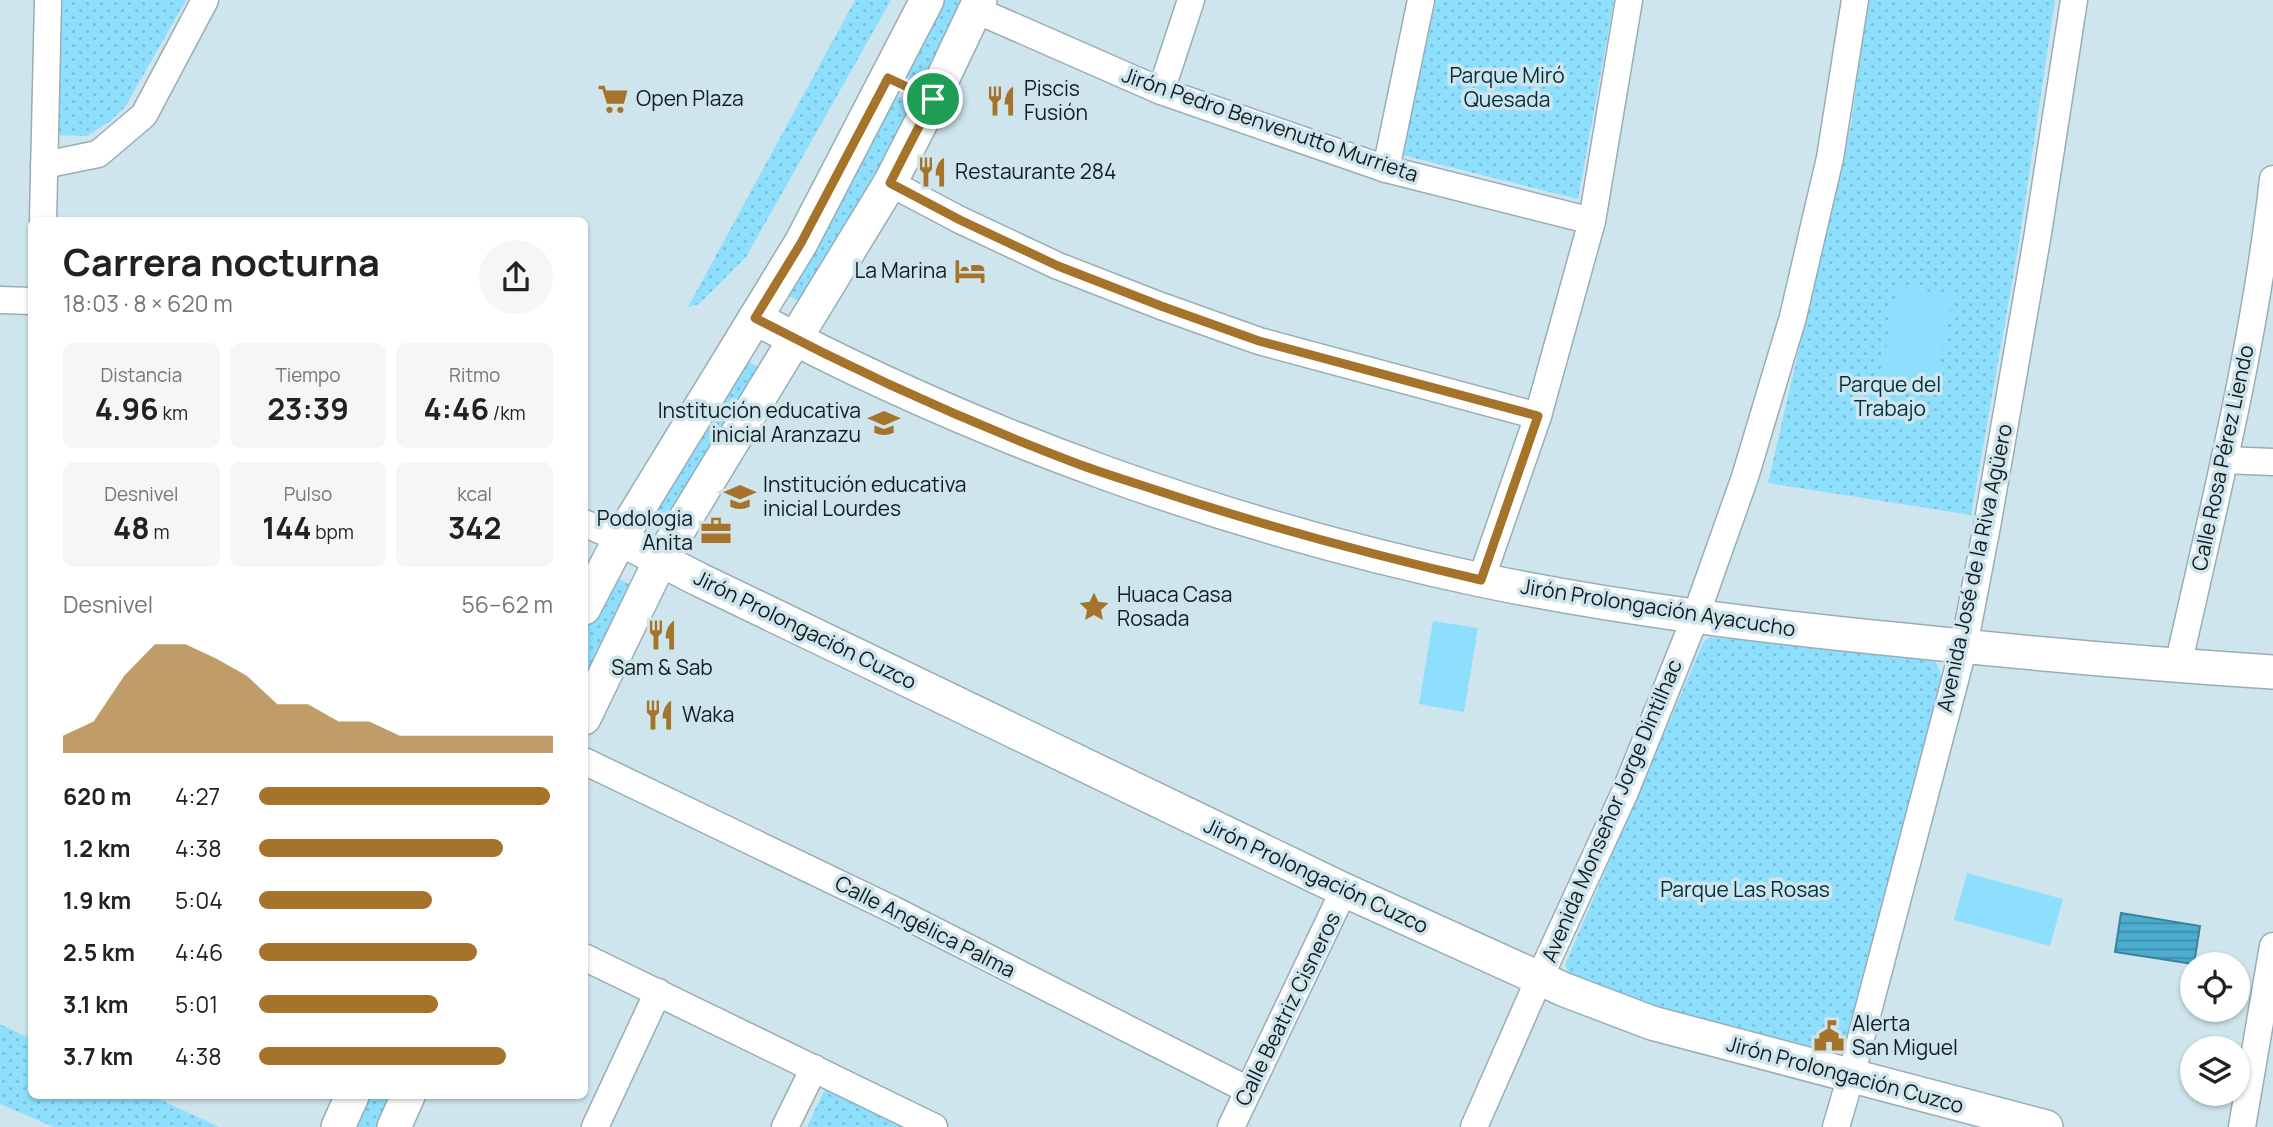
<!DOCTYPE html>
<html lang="es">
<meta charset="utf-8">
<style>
body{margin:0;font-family:Manrope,sans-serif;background:#f6f6f6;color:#222;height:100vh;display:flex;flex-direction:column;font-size:26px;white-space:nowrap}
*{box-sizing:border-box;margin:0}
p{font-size:23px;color:#767676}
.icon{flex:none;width:38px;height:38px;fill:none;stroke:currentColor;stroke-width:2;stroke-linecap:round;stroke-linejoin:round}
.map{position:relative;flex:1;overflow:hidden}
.details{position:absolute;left:28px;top:217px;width:560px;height:882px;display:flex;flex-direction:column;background:#fff;border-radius:10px;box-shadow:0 2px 5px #0004}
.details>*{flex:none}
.tools{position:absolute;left:2180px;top:952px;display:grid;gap:14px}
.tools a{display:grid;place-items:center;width:70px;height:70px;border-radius:50%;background:#fff;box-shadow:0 2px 5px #0004;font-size:35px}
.pin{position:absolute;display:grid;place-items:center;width:60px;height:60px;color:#fff;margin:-30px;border:4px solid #fff;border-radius:50%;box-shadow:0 2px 7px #0007}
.round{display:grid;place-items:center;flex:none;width:74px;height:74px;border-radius:37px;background:#f6f6f6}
.overview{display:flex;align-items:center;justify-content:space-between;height:119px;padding:0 35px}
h1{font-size:38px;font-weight:700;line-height:52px}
.metrics{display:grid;grid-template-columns:repeat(3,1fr);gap:10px;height:119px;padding:7px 35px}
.metrics div{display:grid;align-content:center;border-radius:10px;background:#f6f6f6;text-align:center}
.metrics b{font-size:30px;font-weight:700}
.metrics small{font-size:19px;font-weight:400}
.metrics p{font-size:19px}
.chart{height:196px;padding:14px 35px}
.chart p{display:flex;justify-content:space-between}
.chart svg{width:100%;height:126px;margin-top:7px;fill:#a57329;opacity:.7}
ul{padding:0 35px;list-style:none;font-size:23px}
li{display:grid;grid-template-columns:112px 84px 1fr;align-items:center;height:52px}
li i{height:18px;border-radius:9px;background:#a57329}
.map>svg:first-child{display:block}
.grass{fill:url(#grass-dots)}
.pitch{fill:#8ddffd}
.water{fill:url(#water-rules);stroke:#3b829a;stroke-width:2}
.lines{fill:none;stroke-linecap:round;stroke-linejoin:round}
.minor-casing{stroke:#99adb6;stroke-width:29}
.tertiary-casing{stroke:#99adb6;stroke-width:36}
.minor{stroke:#fff;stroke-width:26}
.tertiary{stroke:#fff;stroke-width:33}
.route-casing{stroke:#fff;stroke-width:14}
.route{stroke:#a57329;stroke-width:9}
.labels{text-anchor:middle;stroke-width:7;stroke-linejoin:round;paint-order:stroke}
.park-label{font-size:21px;fill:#002f3c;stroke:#cfe5ed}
.poi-label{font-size:21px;fill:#141c1f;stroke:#cfe5ed;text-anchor:start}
.street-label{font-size:21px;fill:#141c1f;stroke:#cfe5ed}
</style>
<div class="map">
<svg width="2273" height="1127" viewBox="0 0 2273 1127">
<defs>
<pattern id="grass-dots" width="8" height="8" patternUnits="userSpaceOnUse" patternTransform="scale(1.75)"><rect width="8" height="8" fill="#8ddffd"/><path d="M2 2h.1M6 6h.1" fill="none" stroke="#79bfd8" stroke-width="1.8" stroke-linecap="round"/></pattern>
<pattern id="water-rules" width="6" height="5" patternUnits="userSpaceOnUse" patternTransform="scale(1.75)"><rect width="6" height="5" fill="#4cadce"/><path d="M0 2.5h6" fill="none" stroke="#3e8ca7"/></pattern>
</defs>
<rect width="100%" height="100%" fill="#cfe5ed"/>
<!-- grass -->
<g class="grass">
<polygon points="58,0 186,0 125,107 109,122 87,136 55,135"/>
<polygon points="855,0 891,0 746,257 699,304 688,307"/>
<path d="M931 0H965L924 81C913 82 909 79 903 70Z"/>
<polygon points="1436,0 1614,0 1578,199 1402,155"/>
<polygon points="1868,0 2055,0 2018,249 1971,515 1768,483 1851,125"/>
<polygon points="899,97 909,100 913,106 806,304 788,296 890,102"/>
<polygon points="744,359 765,371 671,525 650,513"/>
<polygon points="613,576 634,587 585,689 585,632"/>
<polygon points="1710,637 1931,659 1938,665 1942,680 1843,1052 1829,1055 1683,1015 1572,979 1565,965 1703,643"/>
<polygon points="0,1024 31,1039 32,1096 152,1096 219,1127 54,1127 0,1104"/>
<polygon points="825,1089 903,1127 807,1127"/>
<polygon points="367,1096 396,1096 382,1127 353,1127"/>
</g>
<!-- pitch -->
<g class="pitch">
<polygon points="1897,286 1953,296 1934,397 1879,387"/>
<polygon points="1433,621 1478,628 1464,712 1419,704"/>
<polygon points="1967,873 2063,899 2050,946 1954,920"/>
</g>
<!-- water -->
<polygon class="water" points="2121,913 2200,926 2194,964 2115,952"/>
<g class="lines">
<!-- minor casing -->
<g class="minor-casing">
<g id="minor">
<polyline points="976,10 1161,91 1386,169 1592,221"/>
<polyline points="1161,91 1191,0"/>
<polyline points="44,165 98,154 144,115 205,0"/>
<polyline points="1386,169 1421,0"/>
<polyline points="890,183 960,220 1058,266 1161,306 1259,341 1538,416"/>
<polyline points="43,220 48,0"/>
<polyline points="0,300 32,301"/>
<polyline points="2224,460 2273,462"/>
<polyline points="584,523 620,539"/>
<polyline points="1481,580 1538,416 1592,221 1629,0"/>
<path d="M2178 666C2214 505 2255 343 2273 179"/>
<polyline points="584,761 894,910 1248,1090"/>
<polyline points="584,957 934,1127"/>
<polyline points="595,1127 658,992"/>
<polyline points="785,1127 814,1068"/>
<polyline points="1231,1127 1344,890"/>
<polyline points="1474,1127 1539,979 1625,792 1695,618 1745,477 1793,317 1815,222 1830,158 1855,0"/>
<polyline points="1836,1127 1851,1076 1964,646 1988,521 2038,233 2074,0"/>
<polyline points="2242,1127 2273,946"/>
</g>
</g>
<!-- tertiary casing -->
<g class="tertiary-casing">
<g id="tertiary">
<path d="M755 318C980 438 1231 527 1481 580 1621 609 1761 626 1903 640 2026 653 2149 664 2273 672"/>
<polyline points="620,539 700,580 1344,890 1565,990 1652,1023 2046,1127"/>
<polyline points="584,608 620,539 801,243 927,0"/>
<polyline points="584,718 661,559 890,183 933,99 980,0"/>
<polyline points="338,1127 352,1096"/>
<polyline points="394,1127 408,1096"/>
</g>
</g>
<!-- minor -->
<use href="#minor" class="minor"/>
<!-- tertiary -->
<use href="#tertiary" class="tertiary"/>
</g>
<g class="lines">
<!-- route casing -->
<g class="route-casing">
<path id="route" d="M888 78 933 99 890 183 960 220 1058 266 1161 306 1259 341 1538 416 1481 580C1372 555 1265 526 1159 491 1132 482 1105 474 1078 464 968 422 859 373 755 318L801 243Z"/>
</g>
<!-- route -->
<use href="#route" class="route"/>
</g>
<!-- icons -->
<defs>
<g id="supermarket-bare" transform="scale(2.415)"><path d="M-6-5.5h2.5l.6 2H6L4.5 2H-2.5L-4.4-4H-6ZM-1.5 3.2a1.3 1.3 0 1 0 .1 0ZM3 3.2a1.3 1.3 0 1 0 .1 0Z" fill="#a57329" stroke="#cfe5ed" stroke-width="2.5" paint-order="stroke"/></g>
<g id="restaurant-bare" transform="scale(2.415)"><path d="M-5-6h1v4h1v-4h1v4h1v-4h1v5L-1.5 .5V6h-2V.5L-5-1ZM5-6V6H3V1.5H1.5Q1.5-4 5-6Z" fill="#a57329" stroke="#cfe5ed" stroke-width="2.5" paint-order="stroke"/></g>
<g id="hotel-bare" transform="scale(2.415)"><path d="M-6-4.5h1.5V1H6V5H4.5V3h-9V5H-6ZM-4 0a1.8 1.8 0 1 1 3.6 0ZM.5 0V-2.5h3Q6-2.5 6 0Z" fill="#a57329" stroke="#cfe5ed" stroke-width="2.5" paint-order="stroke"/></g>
<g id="school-bare" transform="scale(2.415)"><path d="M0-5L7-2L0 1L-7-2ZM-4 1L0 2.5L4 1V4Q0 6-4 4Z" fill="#a57329" stroke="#cfe5ed" stroke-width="2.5" paint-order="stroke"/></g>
<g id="office-bare" transform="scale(2.415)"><path d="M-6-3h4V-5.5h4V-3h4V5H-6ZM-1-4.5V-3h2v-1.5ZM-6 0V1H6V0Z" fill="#a57329" stroke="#cfe5ed" stroke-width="2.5" paint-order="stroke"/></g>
<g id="sight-bare" transform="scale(2.415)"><path d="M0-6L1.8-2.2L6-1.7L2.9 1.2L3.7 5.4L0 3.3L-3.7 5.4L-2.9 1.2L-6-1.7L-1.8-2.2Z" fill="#a57329" stroke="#cfe5ed" stroke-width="2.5" paint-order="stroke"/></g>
<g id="civic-bare" transform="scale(2.415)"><path d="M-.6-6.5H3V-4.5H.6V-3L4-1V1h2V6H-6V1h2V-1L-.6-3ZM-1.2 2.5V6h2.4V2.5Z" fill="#a57329" stroke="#cfe5ed" stroke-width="2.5" paint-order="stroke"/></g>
</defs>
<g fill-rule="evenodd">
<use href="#supermarket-bare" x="613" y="99"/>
<use href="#restaurant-bare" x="1001" y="101"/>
<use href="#restaurant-bare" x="932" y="172"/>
<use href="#hotel-bare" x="970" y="271"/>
<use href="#school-bare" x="884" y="423"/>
<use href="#school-bare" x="740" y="497"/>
<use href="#office-bare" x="716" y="531"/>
<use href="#sight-bare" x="1094" y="607"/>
<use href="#restaurant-bare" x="662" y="635"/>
<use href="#restaurant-bare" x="659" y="715"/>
<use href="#civic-bare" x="1829" y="1036"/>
</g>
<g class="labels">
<!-- park labels -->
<g class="park-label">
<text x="1507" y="83">Parque Miró<tspan x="1507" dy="24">Quesada</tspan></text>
<text x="1890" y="392">Parque del<tspan x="1890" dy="24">Trabajo</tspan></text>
<text x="1745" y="897">Parque Las Rosas</text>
</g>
<!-- poi labels -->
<g class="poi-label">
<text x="1024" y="96">Piscis<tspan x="1024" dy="24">Fusión</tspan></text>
<text x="636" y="106">Open Plaza</text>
<text x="955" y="179">Restaurante 284</text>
<text x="947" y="278" text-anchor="end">La Marina</text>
<text x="861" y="418" text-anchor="end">Institución educativa<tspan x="861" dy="24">inicial Aranzazu</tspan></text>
<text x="763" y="492">Institución educativa<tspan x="763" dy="24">inicial Lourdes</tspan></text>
<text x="693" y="526" text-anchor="end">Podologia<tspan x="693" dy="24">Anita</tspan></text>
<text x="1117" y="602">Huaca Casa<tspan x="1117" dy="24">Rosada</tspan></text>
<text x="662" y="675" text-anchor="middle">Sam &amp; Sab</text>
<text x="682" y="722">Waka</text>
<text x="1852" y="1031">Alerta<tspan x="1852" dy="24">San Miguel</tspan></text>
</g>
<!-- street labels -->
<g class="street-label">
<text transform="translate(1270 125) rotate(19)" y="7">Jirón Pedro Benvenutto Murrieta</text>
<text transform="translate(2223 458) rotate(-78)" y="7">Calle Rosa Pérez Liendo</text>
<text transform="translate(1975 568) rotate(-78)" y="7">Avenida José de la Riva Agüero</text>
<text transform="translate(1658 608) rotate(9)" y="7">Jirón Prolongación Ayacucho</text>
<text transform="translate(805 630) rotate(26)" y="7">Jirón Prolongación Cuzco</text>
<text transform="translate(1612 811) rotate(-67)" y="7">Avenida Monseñor Jorge Dintilhac</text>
<text transform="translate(1316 876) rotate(25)" y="7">Jirón Prolongación Cuzco</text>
<text transform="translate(925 927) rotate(27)" y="7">Calle Angélica Palma</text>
<text transform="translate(1288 1009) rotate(-64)" y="7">Calle Beatriz Cisneros</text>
<text transform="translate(1845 1075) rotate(15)" y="7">Jirón Prolongación Cuzco</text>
</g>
</g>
</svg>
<div class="tools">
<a><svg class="icon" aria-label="locate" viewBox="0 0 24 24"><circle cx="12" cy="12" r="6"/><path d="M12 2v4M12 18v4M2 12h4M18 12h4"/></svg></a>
<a><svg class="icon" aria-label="layers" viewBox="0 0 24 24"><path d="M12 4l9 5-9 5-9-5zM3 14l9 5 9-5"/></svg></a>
</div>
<div class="pin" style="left:933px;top:99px;background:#1e9e55"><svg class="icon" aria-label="arrive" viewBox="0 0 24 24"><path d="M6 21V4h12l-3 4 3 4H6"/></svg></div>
<section class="details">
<div class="overview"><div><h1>Carrera nocturna</h1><p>18:03 · 8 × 620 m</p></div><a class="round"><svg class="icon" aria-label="share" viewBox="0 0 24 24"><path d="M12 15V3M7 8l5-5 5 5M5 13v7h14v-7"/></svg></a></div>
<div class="metrics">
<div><p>Distancia</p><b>4.96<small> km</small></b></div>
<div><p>Tiempo</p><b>23:39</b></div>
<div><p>Ritmo</p><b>4:46<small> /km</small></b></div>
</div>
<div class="metrics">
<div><p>Desnivel</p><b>48<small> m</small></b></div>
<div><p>Pulso</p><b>144<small> bpm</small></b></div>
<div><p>kcal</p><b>342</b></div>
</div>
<div class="chart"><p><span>Desnivel</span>56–62 m</p>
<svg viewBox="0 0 160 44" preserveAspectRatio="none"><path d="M0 44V38L10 33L20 17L30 6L40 6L50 11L60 17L70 27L80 27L90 33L100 33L110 38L120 38L130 38L140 38L150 38L160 38V44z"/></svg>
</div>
<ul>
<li><b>620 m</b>4:27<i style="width:99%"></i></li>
<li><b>1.2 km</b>4:38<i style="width:83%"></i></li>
<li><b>1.9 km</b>5:04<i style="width:59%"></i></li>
<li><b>2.5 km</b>4:46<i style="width:74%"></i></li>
<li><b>3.1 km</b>5:01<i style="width:61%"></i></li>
<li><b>3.7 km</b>4:38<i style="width:84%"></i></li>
</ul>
</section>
</div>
